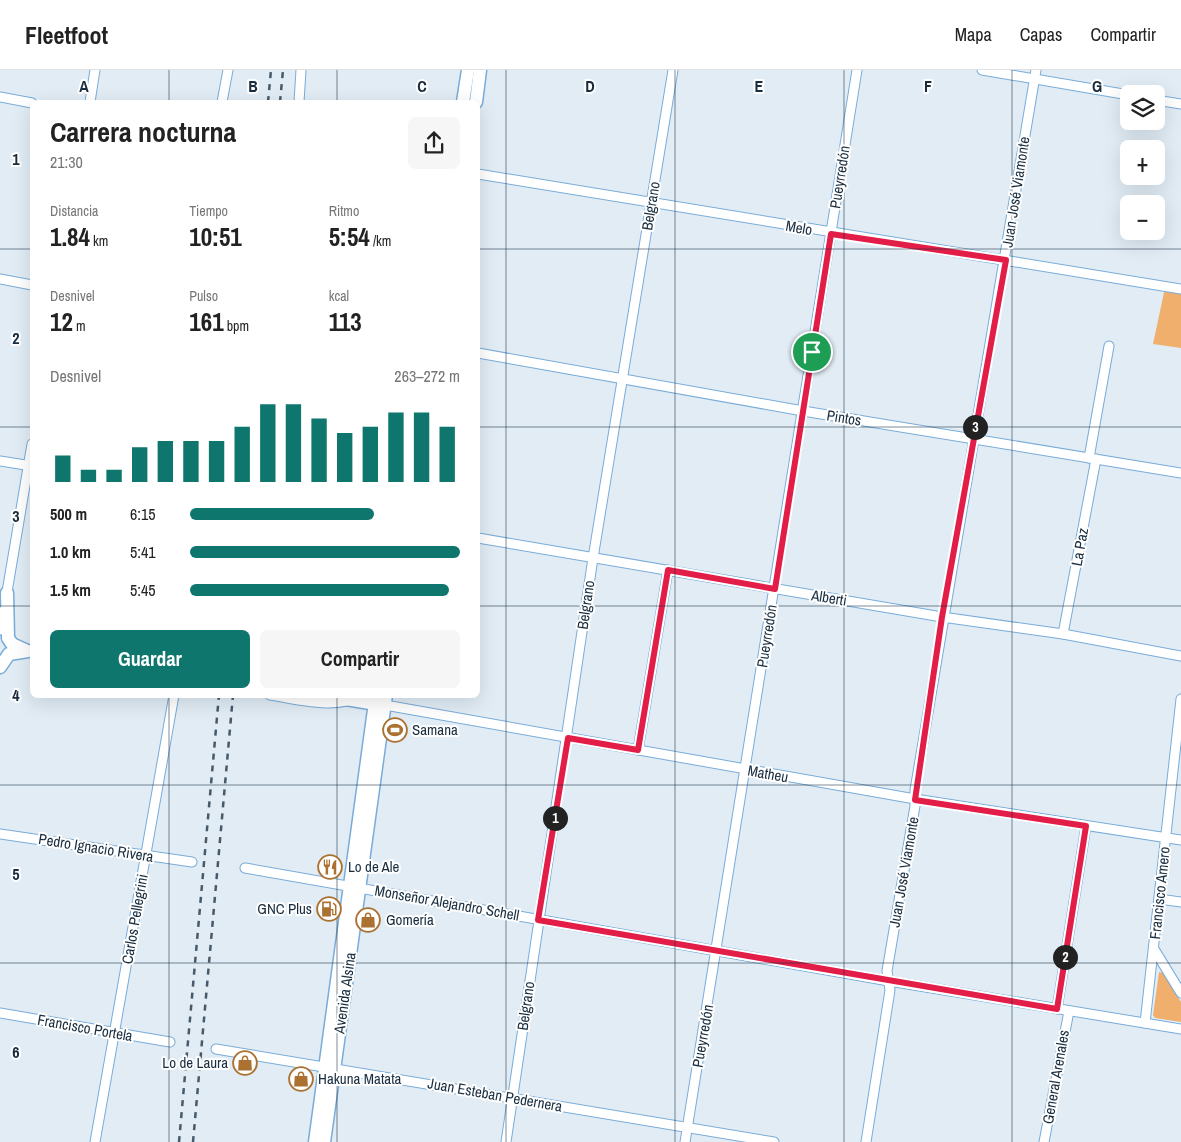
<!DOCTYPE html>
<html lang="es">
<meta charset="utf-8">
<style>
body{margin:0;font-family:"Archivo Narrow",sans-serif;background:#f6f6f6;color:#222;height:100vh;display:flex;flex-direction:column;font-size:19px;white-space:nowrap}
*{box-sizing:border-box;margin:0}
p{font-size:16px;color:#767676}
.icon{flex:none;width:28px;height:28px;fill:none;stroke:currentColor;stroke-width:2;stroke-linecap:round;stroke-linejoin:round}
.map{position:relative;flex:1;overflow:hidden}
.sheet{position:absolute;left:30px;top:30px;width:450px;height:598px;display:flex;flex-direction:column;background:#fff;border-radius:8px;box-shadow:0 5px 20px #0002}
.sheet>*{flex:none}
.tools{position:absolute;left:1120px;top:15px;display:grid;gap:10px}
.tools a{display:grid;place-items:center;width:45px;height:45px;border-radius:8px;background:#fff;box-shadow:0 5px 20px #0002;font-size:25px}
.pin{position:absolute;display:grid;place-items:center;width:42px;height:42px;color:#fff;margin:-21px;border:2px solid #fff;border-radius:50%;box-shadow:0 1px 5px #0007}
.km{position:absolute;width:25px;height:25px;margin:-12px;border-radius:50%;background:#222;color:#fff;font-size:14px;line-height:25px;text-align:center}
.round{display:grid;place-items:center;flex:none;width:52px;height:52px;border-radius:8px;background:#f6f6f6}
.overview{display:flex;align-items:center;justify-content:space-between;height:85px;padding:0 20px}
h1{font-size:28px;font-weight:700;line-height:38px}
.figures{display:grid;grid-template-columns:repeat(3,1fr);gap:8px;height:85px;padding:5px 20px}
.figures div{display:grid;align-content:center}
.figures b{font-size:25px;font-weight:700}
.figures small{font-size:14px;font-weight:400}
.figures p{font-size:14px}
.chart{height:140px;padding:10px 20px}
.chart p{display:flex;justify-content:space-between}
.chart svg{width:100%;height:90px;margin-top:5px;stroke:#0f766e;stroke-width:6}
.button{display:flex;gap:10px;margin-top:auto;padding:10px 20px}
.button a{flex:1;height:58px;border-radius:8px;background:#0f766e;color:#fff;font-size:20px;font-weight:700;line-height:58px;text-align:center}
.button a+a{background:#f6f6f6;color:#222}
ul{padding:0 20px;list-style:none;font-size:16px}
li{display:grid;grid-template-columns:80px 60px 1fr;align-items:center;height:38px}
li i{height:12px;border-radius:6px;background:#0f766e}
header{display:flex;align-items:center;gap:30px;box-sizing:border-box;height:70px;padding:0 25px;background:#fff;border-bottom:1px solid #e0e0e0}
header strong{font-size:24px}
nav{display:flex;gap:28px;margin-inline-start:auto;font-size:18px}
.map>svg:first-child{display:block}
.green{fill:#f0af6c}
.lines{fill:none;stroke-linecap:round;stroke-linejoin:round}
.street-casing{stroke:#79acd9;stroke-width:11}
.secondary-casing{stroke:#79acd9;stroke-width:15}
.street{stroke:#fff;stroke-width:9}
.secondary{stroke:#fff;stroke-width:12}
.rail{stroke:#475a6a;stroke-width:2.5;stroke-dasharray:6 6;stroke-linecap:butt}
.route-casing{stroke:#fff;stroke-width:10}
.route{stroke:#e11d48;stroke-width:6}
.grid{fill:none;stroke:#182d3f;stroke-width:1;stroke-opacity:0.55}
.labels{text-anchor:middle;stroke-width:4;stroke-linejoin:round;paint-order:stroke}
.street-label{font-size:15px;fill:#182d3f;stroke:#fff}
.poi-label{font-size:15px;fill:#182d3f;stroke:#fff;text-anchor:start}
.grid-label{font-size:16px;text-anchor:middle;font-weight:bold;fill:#182d3f;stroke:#fff;stroke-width:4;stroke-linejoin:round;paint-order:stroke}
</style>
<header>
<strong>Fleetfoot</strong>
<nav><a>Mapa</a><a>Capas</a><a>Compartir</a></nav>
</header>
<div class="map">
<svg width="1181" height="1072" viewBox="0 0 1181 1072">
<rect width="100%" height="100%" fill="#e1ecf5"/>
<!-- green -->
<g class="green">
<polygon points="1165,218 1181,221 1181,278 1153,274"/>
<polygon points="1159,902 1164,903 1181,932 1181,952 1155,948 1153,945"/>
</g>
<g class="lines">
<!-- street casing -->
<g class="street-casing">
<g id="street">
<polyline points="982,0 1129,25"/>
<polyline points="0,27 32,33"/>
<polyline points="1156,30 1181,34"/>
<polyline points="90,32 95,0"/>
<polyline points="222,32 228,0"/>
<polyline points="299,32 301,0"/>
<polyline points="478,104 1181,219"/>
<polyline points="0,209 32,215"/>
<polyline points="478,283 803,341 1181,403"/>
<polyline points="1089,388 1109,276"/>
<polyline points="0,391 32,396"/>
<polyline points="478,468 942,547 1063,564 1181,586"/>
<polyline points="6,528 32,374"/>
<polyline points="0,560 4,540"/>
<polyline points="1063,564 1096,389"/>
<path d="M270 625C302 630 335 640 365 625"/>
<polyline points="385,635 915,729 1181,770"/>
<polyline points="638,680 668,500"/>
<polyline points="0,764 192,792"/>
<polyline points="245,798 889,911 1181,959"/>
<polyline points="1159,829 1181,832"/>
<polyline points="1154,879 1181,923"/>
<polyline points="1057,939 1086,756"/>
<polyline points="0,943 170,972"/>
<polyline points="1145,953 1181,629"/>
<polyline points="216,979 774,1072"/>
<polyline points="95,1072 174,625"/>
<polyline points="506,1072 593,488 673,0"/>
<polyline points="685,1072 857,0"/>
<polyline points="866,1072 890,920 887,901 915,736 915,720 1036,0"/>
<polyline points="1044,1072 1069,941"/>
</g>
</g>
<!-- secondary casing -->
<g class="secondary-casing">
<g id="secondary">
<polyline points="463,32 468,0"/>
<polyline points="476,32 480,0"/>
<polyline points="7,523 8,568 12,574 25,580"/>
<polyline points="0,597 9,584 28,581"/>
<polyline points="322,625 382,635"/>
<polyline points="315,1072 376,625"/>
<polyline points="324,1072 386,625"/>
</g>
</g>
<!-- street -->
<use href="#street" class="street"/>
<!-- secondary -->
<use href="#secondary" class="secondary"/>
<!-- rail -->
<g class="rail">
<polyline points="268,32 271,0"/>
<polyline points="280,32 283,0"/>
<polyline points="179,1072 219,625"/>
<polyline points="193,1072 233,625"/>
</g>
</g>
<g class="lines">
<!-- route casing -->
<g class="route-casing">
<polygon id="route" points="831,164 1006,190 942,547 915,730 1086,756 1057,939 538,850 568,668 638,680 668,500 775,519"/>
</g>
<!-- route -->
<use href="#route" class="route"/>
</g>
<!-- grid -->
<path class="grid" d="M169 0V32M337 0V32M506 0V1072M675 0V1072M844 0V1072M1012 0V1072M0 179H32M478 179H1181M0 357H32M478 357H1181M0 536H32M478 536H1181M169 625V1072M337 625V1072M0 715H1181M0 893H1181"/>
<!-- icons -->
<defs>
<g id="stadium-ring" transform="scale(1.25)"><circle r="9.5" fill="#fff" stroke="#ab7131" stroke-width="1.5"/><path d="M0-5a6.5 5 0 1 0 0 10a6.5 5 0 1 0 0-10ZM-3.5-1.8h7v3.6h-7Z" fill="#ab7131"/></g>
<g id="restaurant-ring" transform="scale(1.25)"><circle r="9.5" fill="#fff" stroke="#ab7131" stroke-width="1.5"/><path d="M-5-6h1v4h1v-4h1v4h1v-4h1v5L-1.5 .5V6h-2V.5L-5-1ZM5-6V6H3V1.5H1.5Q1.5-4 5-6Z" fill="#ab7131"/></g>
<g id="fuel-ring" transform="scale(1.25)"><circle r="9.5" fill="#fff" stroke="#ab7131" stroke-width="1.5"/><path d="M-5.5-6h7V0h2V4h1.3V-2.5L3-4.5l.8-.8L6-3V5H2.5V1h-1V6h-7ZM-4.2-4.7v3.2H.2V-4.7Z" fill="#ab7131"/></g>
<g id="shop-ring" transform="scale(1.25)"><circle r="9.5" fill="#fff" stroke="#ab7131" stroke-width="1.5"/><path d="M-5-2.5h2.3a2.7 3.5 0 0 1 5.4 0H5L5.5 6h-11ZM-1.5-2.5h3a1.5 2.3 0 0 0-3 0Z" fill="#ab7131"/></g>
</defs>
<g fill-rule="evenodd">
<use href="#stadium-ring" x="395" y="660"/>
<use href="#restaurant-ring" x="330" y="797"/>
<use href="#fuel-ring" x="329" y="839"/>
<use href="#shop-ring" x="368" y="850"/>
<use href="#shop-ring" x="245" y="993"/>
<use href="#shop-ring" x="301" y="1009"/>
</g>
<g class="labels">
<!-- street labels -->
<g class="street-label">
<text transform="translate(840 107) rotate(-81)" y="5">Pueyrredón</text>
<text transform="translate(1016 122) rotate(-81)" y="5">Juan José Viamonte</text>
<text transform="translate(651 136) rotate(-81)" y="5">Belgrano</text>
<text transform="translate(799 158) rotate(10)" y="5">Melo</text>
<text transform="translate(844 348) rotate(9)" y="5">Pintos</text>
<text transform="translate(1080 477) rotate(-80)" y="5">La Paz</text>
<text transform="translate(829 528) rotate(9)" y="5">Alberti</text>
<text transform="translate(586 535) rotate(-82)" y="5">Belgrano</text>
<text transform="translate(767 566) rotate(-81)" y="5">Pueyrredón</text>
<text transform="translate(768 704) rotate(10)" y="5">Matheu</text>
<text transform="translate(96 778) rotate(9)" y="5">Pedro Ignacio Rivera</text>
<text transform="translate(904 802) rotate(-80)" y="5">Juan José Viamonte</text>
<text transform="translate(1160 823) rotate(-84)" y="5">Francisco Amero</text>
<text transform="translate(447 833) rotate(10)" y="5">Monseñor Alejandro Schell</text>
<text transform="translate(135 849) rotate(-80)" y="5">Carlos Pellegrini</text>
<text transform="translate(345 923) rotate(-82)" y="5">Avenida Alsina</text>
<text transform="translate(526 936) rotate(-82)" y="5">Belgrano</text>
<text transform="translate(85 958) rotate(10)" y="5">Francisco Portela</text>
<text transform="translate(703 966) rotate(-80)" y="5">Pueyrredón</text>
<text transform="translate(1056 1007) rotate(-80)" y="5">General Arenales</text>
<text transform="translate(495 1025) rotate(10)" y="5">Juan Esteban Pedernera</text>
</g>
<!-- poi labels -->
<g class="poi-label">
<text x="412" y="665">Samana</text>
<text x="348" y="802">Lo de Ale</text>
<text x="312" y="844" text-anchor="end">GNC Plus</text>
<text x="386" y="855">Gomería</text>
<text x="228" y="998" text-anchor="end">Lo de Laura</text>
<text x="318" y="1014">Hakuna Matata</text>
</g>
</g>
<g class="grid-label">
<text x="84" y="22">A</text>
<text x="253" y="22">B</text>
<text x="422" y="22">C</text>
<text x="590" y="22">D</text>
<text x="759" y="22">E</text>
<text x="928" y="22">F</text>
<text x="1097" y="22">G</text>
<text x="16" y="95">1</text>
<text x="16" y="274">2</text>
<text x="16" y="452">3</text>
<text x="16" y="631">4</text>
<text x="16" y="810">5</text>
<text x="16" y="988">6</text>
</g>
</svg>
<div class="tools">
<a><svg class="icon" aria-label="layers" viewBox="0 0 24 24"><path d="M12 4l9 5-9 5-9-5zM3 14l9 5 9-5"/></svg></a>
<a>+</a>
<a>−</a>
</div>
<div class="pin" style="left:812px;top:282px;background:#1e9e55"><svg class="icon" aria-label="arrive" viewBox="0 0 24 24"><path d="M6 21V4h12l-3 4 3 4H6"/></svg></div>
<b class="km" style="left:555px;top:748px">1</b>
<b class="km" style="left:1065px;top:887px">2</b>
<b class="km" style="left:975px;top:357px">3</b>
<section class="sheet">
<div class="overview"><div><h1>Carrera nocturna</h1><p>21:30</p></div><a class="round"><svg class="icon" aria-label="share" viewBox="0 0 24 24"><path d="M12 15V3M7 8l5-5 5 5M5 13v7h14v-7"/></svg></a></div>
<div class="figures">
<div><p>Distancia</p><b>1.84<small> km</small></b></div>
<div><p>Tiempo</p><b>10:51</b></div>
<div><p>Ritmo</p><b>5:54<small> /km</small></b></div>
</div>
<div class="figures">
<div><p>Desnivel</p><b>12<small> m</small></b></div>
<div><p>Pulso</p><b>161<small> bpm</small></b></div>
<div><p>kcal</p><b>113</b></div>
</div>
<div class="chart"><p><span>Desnivel</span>263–272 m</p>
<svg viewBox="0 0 160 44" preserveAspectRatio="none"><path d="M5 44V31M15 44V38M25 44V38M35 44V27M45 44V24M55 44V24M65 44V24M75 44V17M85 44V6M95 44V6M105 44V13M115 44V20M125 44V17M135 44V10M145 44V10M155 44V17"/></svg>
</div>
<ul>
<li><b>500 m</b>6:15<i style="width:68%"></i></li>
<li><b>1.0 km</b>5:41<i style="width:100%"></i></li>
<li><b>1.5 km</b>5:45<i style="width:96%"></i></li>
</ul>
<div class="button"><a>Guardar</a><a>Compartir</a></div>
</section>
</div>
